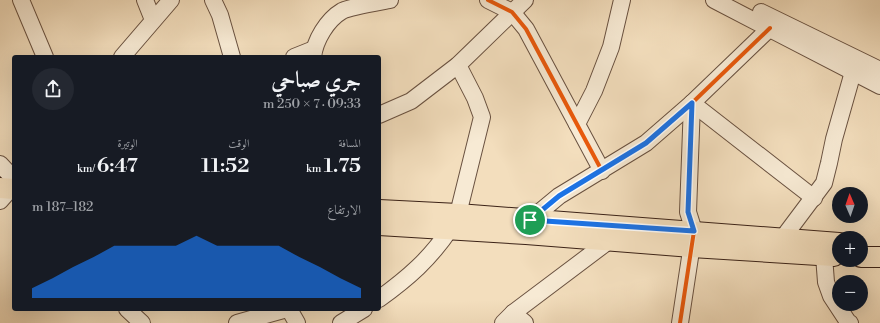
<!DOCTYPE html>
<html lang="ar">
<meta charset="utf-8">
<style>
body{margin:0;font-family:"Libre Bodoni",Amiri,serif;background:#242831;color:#f1f3f6;direction:rtl;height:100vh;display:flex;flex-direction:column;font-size:15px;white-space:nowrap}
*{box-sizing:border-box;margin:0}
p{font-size:13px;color:#9ea1a6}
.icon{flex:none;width:22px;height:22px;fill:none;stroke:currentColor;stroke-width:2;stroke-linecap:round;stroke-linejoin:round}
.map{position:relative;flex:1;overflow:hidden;direction:ltr}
.drawer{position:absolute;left:12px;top:55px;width:369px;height:256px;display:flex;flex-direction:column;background:#171b24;border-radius:4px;box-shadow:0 4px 16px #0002;direction:rtl}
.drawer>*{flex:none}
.needle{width:26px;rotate:358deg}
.controls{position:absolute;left:832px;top:187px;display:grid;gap:8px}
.controls a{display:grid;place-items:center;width:36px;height:36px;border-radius:50%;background:#171b24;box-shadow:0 4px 16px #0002;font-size:20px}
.pin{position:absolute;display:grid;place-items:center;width:34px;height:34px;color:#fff;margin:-17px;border:2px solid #fff;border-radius:50%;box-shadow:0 1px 4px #0007}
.round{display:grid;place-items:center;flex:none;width:42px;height:42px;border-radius:21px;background:#242831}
.headline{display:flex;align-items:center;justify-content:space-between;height:68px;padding:0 20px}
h1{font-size:22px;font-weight:600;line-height:30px}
.stats{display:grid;grid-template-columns:repeat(3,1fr);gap:6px;height:68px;padding:4px 20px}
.stats div{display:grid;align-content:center}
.stats b{font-size:20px;font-weight:600}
.stats small{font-size:11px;font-weight:400}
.stats p{font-size:11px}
.chart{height:112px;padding:8px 20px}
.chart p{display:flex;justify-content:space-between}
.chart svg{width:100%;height:72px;margin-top:4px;fill:#1a73e8;opacity:.7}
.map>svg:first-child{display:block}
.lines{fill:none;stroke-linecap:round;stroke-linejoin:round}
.minor-casing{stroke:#695140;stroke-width:18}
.major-casing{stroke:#3b2217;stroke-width:22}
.minor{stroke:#f7ead4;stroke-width:16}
.major{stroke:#f3debd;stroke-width:20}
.cycleway-casing{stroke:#f7ead4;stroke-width:6}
.cycleway{stroke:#e8590c;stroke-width:4}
.route-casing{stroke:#fff;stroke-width:8}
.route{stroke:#1a73e8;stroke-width:5}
</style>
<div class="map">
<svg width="880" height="323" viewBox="0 0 880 323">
<rect width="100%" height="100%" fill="#f3debd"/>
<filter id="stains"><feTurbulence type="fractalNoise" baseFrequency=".005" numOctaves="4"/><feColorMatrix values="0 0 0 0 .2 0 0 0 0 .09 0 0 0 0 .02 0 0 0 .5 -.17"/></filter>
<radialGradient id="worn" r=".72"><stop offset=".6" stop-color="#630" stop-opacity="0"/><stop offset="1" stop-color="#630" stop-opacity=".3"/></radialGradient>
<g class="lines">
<!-- minor casing -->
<g class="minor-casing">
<g id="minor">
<polyline points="21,0 45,57"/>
<polyline points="145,0 153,20"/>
<polyline points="213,0 220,15 232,57"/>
<polyline points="488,0 512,12 526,29 602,171"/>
<polyline points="714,0 880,86"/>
<polyline points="761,12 880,70"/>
<polyline points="122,57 171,0"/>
<polyline points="294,57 314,49"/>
<path d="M313 57C315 40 327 20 342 11 350 7 380 2 390 0"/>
<polyline points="692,103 814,198"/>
<polyline points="379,115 411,101 458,65 525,0"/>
<polyline points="577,124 594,91 611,47 622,0"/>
<polyline points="0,164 14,179"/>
<polyline points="0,201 14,185"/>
<polyline points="458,214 482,117 475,98 458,65"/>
<polyline points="530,220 559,196 646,143 692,103 770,28"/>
<polyline points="782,239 824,183 829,163 834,139 853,72"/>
<polyline points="824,256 826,282 831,296 848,322 850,323"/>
<path d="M379 299C408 278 430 259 450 229"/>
<polyline points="127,309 142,323"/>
<polyline points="289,309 297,323"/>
<polyline points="513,313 525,323"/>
<polyline points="237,323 287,309"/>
<polyline points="341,323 364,309"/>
<polyline points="503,323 513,313 610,240"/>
<polyline points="680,323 694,231 688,212 692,103"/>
</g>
</g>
<!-- major casing -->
<g class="major-casing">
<g id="major">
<polyline points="0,188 14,189"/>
<polyline points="379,210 458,214 839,243"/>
<polyline points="379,225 526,234 692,247 834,256"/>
<polyline points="861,257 880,257"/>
</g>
</g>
<!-- minor -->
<use href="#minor" class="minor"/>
<!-- major -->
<use href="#major" class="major"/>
<!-- cycleway casing -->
<g class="cycleway-casing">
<g id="cycleway">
<polyline points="488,0 512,12 526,29 602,171"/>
<polyline points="530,220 559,196 646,143 692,103 770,28"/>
<polyline points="680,323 694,231 688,212 692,103"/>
</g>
</g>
<!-- cycleway -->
<use href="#cycleway" class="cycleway"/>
</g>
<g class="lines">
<!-- route casing -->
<g class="route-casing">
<polygon id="route" points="692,103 688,212 694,231 530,220 559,196 646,143"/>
</g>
<!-- route -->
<use href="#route" class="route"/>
</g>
<rect width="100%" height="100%" filter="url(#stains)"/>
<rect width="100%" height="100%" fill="url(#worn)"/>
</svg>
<div class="controls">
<a><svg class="needle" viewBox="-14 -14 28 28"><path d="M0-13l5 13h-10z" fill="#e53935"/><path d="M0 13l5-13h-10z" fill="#9ea1a6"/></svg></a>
<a>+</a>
<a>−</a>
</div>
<div class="pin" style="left:530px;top:220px;background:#1e9e55"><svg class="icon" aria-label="arrive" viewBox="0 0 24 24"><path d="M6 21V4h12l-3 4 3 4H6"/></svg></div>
<section class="drawer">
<div class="headline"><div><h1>جري صباحي</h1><p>09:33 · 7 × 250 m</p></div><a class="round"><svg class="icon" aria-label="share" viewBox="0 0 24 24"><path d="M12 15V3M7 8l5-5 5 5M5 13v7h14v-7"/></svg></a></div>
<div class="stats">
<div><p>المسافة</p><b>1.75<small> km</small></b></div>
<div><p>الوقت</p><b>11:52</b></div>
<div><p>الوتيرة</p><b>6:47<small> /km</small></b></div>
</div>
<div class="chart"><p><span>الارتفاع</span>182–187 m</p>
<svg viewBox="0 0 160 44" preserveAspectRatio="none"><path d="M0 44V38L10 32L20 25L30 19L40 12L50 12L60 12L70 12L80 6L90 12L100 12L110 12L120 12L130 19L140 25L150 32L160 38V44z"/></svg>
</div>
</section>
</div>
